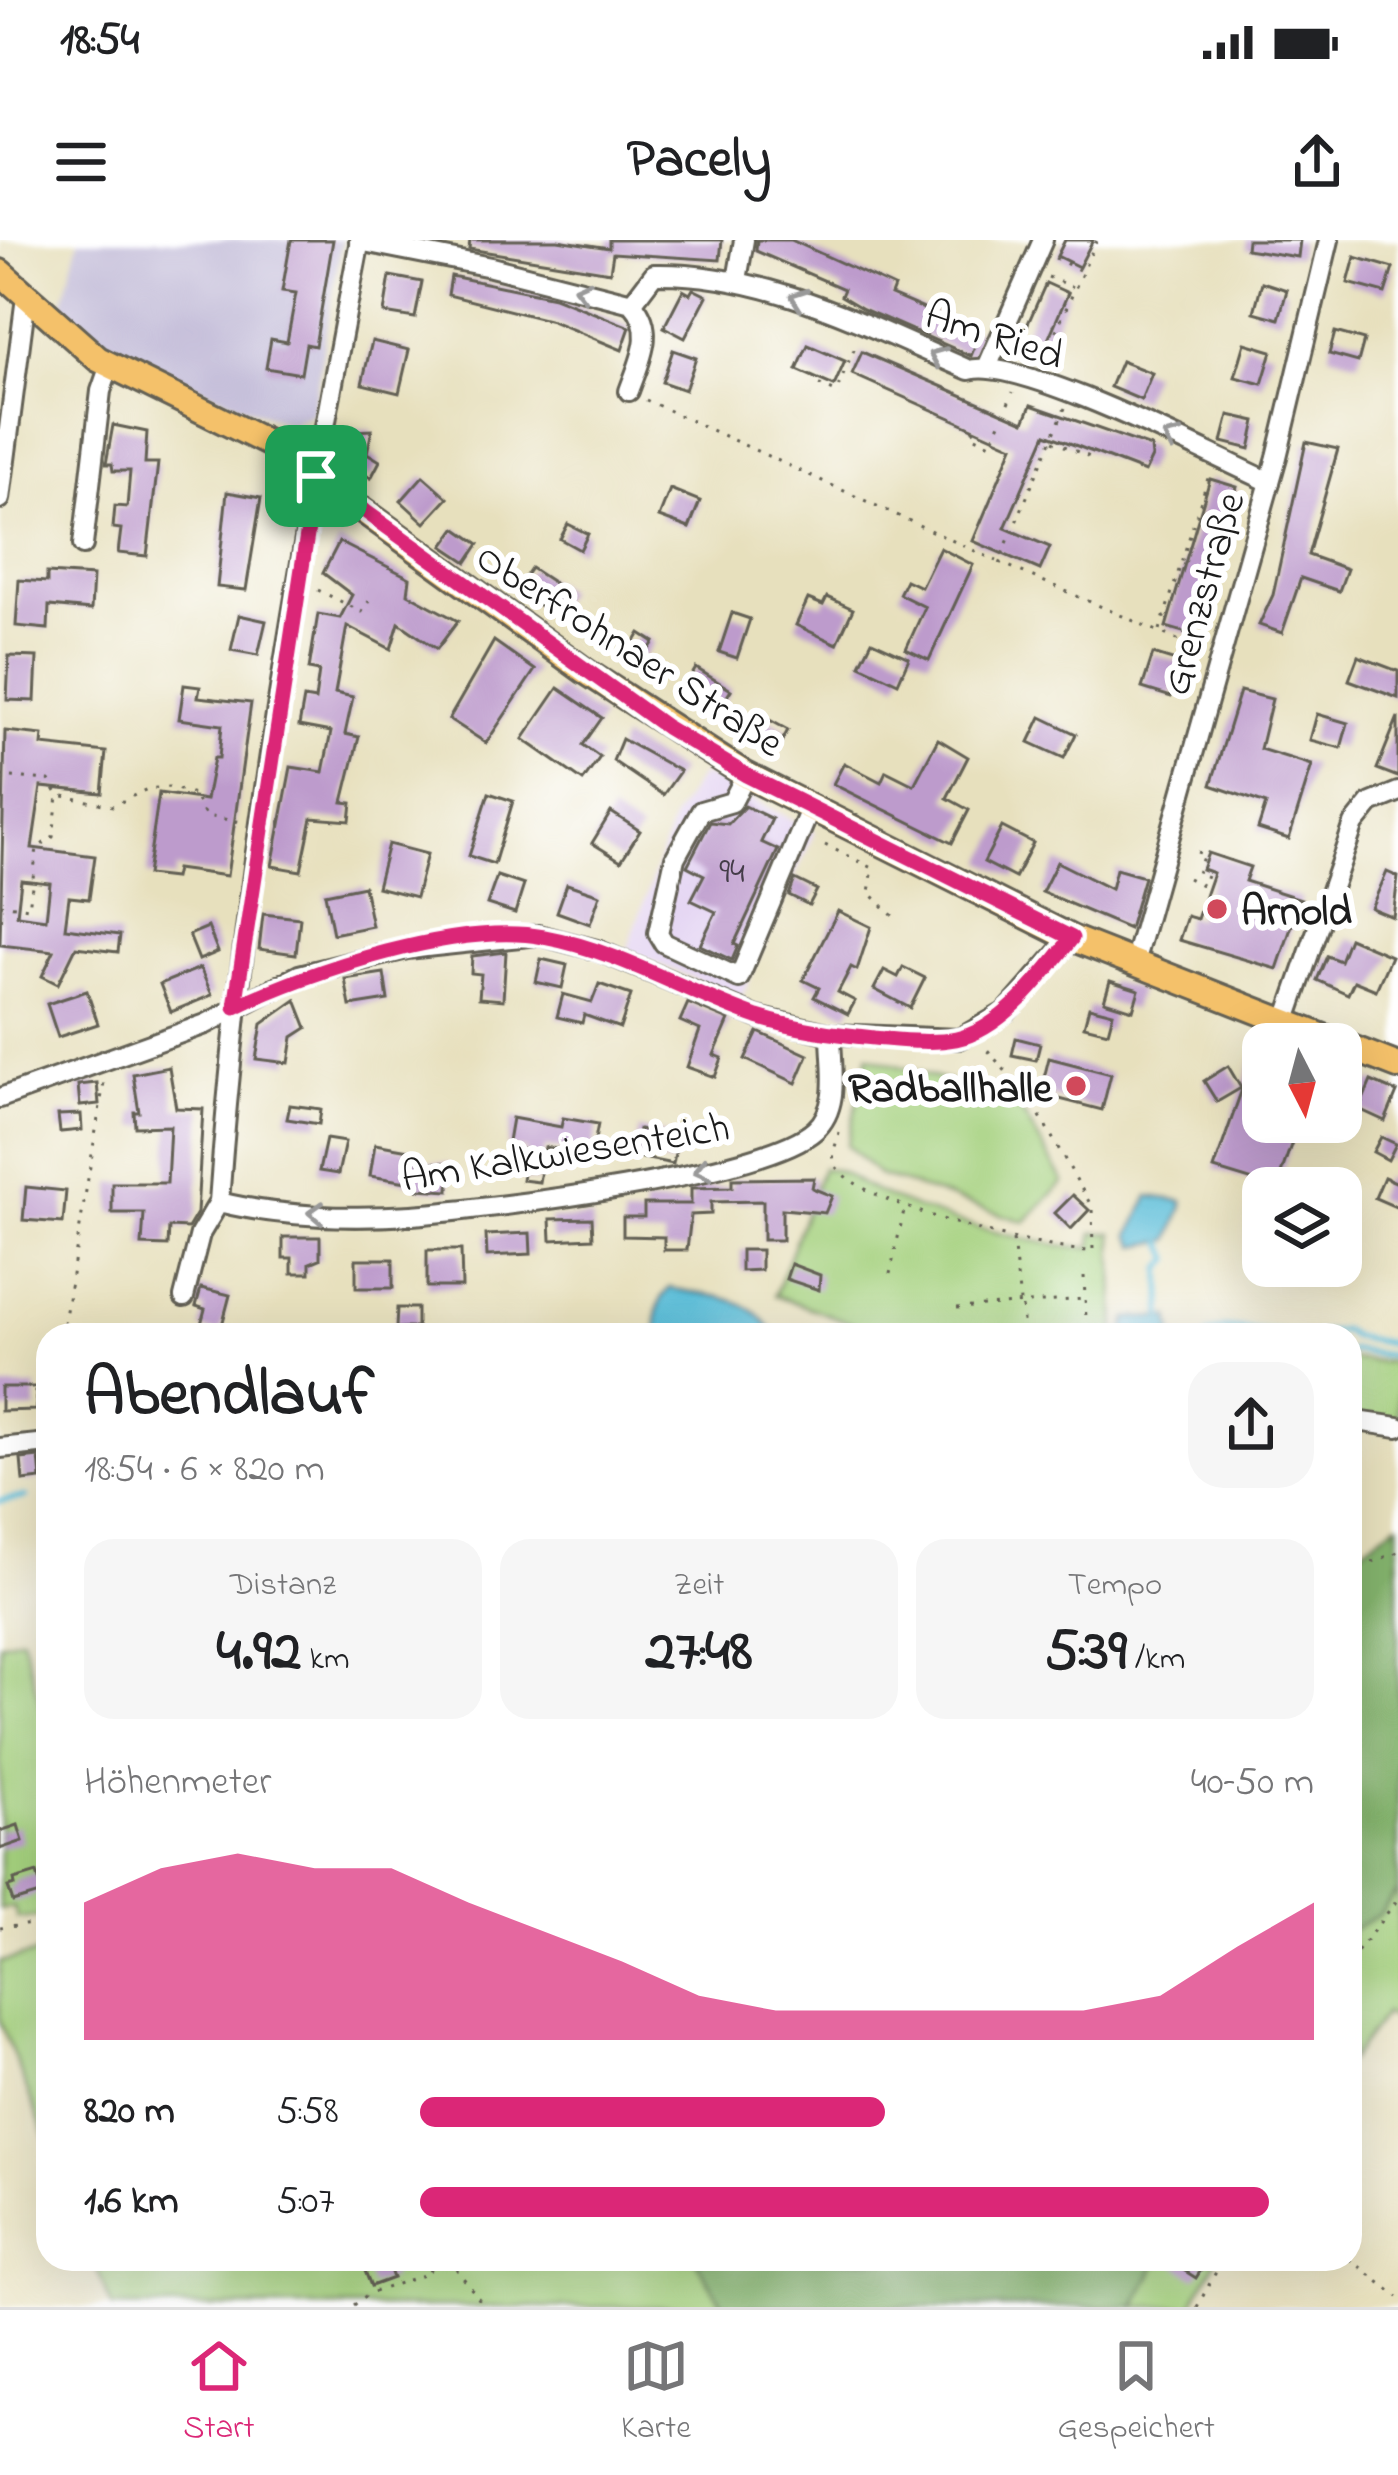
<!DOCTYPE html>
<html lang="de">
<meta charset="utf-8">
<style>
body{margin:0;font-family:"Indie Flower",sans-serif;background:#f6f6f6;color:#202124;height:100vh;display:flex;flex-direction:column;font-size:45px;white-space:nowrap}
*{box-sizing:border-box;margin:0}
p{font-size:39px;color:#757577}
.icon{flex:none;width:66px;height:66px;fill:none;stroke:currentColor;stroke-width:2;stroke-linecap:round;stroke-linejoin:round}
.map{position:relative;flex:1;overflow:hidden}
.side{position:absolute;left:36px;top:1083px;width:1326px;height:948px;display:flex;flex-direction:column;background:#fff;border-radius:36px;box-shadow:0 12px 48px #0002}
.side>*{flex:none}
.needle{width:78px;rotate:174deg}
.fabs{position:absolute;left:1242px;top:783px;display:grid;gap:24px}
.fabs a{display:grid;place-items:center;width:120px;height:120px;border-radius:24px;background:#fff;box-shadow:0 12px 48px #0002;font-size:60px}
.pin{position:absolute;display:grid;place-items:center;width:102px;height:102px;color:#fff;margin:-51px;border-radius:24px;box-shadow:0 6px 18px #0006}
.round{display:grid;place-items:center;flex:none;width:126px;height:126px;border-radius:36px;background:#f6f6f6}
.summary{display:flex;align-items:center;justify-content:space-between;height:204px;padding:0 48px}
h1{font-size:66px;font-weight:700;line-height:90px}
.figures{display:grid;grid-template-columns:repeat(3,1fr);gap:18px;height:204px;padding:12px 48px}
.figures div{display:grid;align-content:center;border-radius:30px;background:#f6f6f6;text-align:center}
.figures b{font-size:60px;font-weight:700}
.figures small{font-size:33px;font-weight:400}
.figures p{font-size:33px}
.chart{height:336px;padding:24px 48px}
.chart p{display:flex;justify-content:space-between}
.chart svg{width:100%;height:216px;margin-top:12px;fill:#db2777;opacity:.7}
ul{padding:0 48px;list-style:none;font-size:39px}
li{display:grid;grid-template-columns:192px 144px 1fr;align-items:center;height:90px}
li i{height:30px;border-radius:15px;background:#db2777}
.status{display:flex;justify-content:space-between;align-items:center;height:84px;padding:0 60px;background:#fff;direction:ltr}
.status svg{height:33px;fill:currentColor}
header{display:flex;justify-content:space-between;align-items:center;height:156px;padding:0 48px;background:#fff;font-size:54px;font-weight:700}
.tab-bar{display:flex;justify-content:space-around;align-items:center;height:168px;border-top:3px solid #e0e0e0;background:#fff;font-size:33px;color:#757577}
.tab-bar a{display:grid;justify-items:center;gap:6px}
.tab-bar .selected{color:#db2777}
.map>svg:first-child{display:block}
.built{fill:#e3d3f2}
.industrial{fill:#c6c0da}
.green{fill:#a4d07d;stroke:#60764c;stroke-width:3}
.forest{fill:#83b26c;stroke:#506744;stroke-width:3}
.water{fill:#58bcd7;stroke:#3a6c7a;stroke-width:3}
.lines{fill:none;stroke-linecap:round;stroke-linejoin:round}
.stream{stroke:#58bcd7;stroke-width:6}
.building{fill:#bd9bcc;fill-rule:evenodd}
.minor-casing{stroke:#636154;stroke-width:24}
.major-casing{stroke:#636154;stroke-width:30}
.path{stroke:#636154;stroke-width:3;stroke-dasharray:3 9;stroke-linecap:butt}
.minor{stroke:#fff;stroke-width:18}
.major{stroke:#f4c16a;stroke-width:24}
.oneway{stroke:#999}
.route-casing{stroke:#fff;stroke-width:24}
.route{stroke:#db2777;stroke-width:15}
.poi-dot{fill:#d1495b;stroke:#fff;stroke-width:4.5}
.labels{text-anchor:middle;stroke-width:12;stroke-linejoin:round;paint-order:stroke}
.number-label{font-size:36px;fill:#443c48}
.street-label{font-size:42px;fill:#1c1c1c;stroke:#fff}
.poi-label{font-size:42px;font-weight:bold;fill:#1c1c1c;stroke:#fff;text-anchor:start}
</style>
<div class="status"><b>18:54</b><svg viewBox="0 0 49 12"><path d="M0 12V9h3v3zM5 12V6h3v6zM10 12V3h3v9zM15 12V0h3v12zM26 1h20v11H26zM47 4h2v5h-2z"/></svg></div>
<header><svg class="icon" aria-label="menu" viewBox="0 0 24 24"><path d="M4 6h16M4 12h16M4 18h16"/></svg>Pacely<svg class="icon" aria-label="share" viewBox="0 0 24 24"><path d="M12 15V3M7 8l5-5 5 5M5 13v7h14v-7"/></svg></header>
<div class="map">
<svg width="1398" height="2067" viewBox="0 0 1398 2067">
<rect width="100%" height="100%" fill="#fff"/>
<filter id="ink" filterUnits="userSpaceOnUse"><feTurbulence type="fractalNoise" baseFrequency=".00833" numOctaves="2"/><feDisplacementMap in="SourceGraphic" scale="24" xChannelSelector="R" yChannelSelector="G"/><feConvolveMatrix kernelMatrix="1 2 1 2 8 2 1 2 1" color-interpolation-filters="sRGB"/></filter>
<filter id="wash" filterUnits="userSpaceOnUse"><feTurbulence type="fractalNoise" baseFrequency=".004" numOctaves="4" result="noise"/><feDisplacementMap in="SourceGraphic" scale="48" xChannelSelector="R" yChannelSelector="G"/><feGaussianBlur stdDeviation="2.7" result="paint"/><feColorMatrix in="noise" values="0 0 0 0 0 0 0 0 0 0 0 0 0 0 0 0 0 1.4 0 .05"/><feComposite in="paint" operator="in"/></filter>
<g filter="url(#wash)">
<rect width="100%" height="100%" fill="#e7e0bd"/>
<!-- built -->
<polygon class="built" points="701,534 815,591 741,758 627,711 674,576"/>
<!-- industrial -->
<polygon class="industrial" points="79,0 342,0 312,174 289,185 108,109 84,93 62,66"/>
<!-- green -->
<g class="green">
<polygon points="868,816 1017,864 1064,942 1025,982 879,935 847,905"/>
<path d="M822 928C846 929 852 941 873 950 929 976 1030 1006 1092 1008L1093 993H1113L1116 1095H858L857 1085 775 1055Z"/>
<polygon points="1350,1119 1398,1123 1398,1193 1350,1185"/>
<polygon points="22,1397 43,1475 48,1474 48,1676 17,1678 14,1667 0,1669 0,1403"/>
<polygon points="1398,1651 1398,1782 1385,1773 1350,1821 1350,1691 1380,1674"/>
<polygon points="48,1711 48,1903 0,1781 0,1722"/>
<polygon points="93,2019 695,2019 724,2067 112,2067"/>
<polygon points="1159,2019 1217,2019 1191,2067 1135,2067"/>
</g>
<!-- forest -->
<g class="forest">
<polygon points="1398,1283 1398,1650 1380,1674 1350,1691 1350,1317"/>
<polygon points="695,2019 1159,2019 1135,2067 725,2067"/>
</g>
<!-- water -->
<g class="water">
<polygon points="1149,956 1183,961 1183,966 1170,1000 1137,1006 1130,995"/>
<path d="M670 1048C712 1057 750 1053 775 1095H658C656 1078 656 1060 670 1048Z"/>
<polygon points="1170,1077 1173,1095 1123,1095 1128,1078"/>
</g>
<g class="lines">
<!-- stream -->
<g class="stream">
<polyline points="1163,1075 1162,1029 1171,1019 1164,1003"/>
<polyline points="1207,1095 1226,1088 1304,1095"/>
<polyline points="1313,1095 1343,1090 1349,1095"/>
<polyline points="1350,1096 1398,1105"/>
<polyline points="1350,1110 1398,1117"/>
<polyline points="0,1261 26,1257"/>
</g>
</g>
<g id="blocks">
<!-- building -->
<g class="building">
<polygon points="291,0 333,0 315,106 306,104 301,134 266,128 271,99 287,102 296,53 282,51"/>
<polygon points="470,0 558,0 609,8 609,0 722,0 720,20 613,13 610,32 469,9"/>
<polygon points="757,0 791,0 894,47 891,55 980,93 971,116 863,69 841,56 844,49 756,11"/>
<polygon points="1065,0 1093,0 1079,27 1057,16"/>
<polygon points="1247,0 1300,0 1298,17 1246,9"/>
<polygon points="1355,17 1393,28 1385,53 1348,43"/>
<polygon points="390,36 422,42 415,78 384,73"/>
<polygon points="451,36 554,57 630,87 622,110 552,81 448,55"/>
<polygon points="1262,42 1287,50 1279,79 1254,72"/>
<polygon points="1046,43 1068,53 1041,116 1018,106"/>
<polygon points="693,49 707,56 685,98 664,87 683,50 690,54"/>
<polygon points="1335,92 1364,100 1358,122 1329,114"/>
<polygon points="372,101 409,110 399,153 362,144"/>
<polygon points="1245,103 1272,111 1262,144 1235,137"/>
<polygon points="808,105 845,121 834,146 797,130"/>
<polygon points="673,110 696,118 685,150 662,142"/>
<polygon points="862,112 1024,182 1031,165 1151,207 1152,217 1145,232 1046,194 1005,288 1050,307 1040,330 973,301 1013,206 852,134"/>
<polygon points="1121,121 1152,133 1141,160 1110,147"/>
<polygon points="1229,175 1256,181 1250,209 1222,202"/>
<polygon points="113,185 147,192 145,223 158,223 147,316 118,313 121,289 113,288 115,266 127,267 130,231 113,231 112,224 106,224"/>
<polygon points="372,190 367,213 380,221 371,238 349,224 354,191"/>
<polygon points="1306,202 1338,209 1308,315 1347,329 1339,351 1301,338 1282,393 1259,385 1273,355"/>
<polygon points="423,236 448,258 425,283 401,261"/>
<polygon points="1210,239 1237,247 1193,395 1166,387"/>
<polygon points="670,249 700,261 689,288 659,277"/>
<polygon points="227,252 261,258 246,350 217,347"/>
<polygon points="568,284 588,294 580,310 560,299"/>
<polygon points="456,288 479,304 467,322 443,306"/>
<polygon points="339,302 410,338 408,354 458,381 437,409 399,383 391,409 347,386 335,453 353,457 345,494 359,497 343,562 352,563 350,581 312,578 301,631 272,626 291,527 323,532 331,492 299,486 304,458 315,460 319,431 309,429 318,374 340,378 352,355 323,333"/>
<polygon points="940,308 973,325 929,420 906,409 925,367 899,354 906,340 921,347"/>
<polygon points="531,328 566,351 551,373 516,350"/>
<polygon points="47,333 93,336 91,370 49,366 48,389 16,386 19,340 47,342"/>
<polygon points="827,357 853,369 837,404 796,385 808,359 823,365"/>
<polygon points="732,373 750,379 737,418 719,412"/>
<polygon points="239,375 266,381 258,415 231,410"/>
<polygon points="640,393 654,402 641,421 628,413"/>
<polygon points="494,401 535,430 486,503 449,479"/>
<polygon points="872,401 909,418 898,443 860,425"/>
<polygon points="1153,414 1182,423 1171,457 1142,448"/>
<polygon points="9,416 37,417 35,461 7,460"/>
<polygon points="1358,416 1398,431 1398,458 1349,440"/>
<polygon points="696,428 731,450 713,479 678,458"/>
<polygon points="184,445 200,447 198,457 251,463 227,636 176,629 174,638 147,635 159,553 206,560 214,518 219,518 222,485 179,479"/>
<polygon points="558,448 602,478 583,505 600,517 583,541 523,499"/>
<polygon points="1240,451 1272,459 1260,509 1312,525 1289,599 1258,589 1266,564 1211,545"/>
<polygon points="1317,474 1348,483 1341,508 1310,500"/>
<polygon points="1041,477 1076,494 1064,518 1029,502"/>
<polygon points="1398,477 1398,537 1377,529"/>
<polygon points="766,478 788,490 776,512 755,501"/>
<path d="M5 491 43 495 42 505 106 512 102 553 41 547 32 608 95 616 89 659 69 657 65 688 120 695 118 712 76 707 58 744 42 736 54 711 0 705ZM21 640 50 643 46 679 17 675Z"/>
<polygon points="622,499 680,531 663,555 613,521"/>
<polygon points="938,499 968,517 947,558 969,570 952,603 833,544 844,523 881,542 886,531 914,545"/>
<polygon points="489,553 513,561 494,624 469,616"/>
<polygon points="745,566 772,579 761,602 778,610 734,704 738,706 732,720 700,705 716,672 691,660 704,635 687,626 710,582 728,584"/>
<polygon points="611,572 640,591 621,621 592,603"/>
<polygon points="1002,587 1033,603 1015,638 984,622"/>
<polygon points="388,604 427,614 416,657 377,647"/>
<polygon points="1208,613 1250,627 1245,641 1301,659 1277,729 1179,700 1187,676 1197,679 1213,633 1202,629"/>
<polygon points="1057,622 1111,649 1116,629 1144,637 1129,689 1042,652"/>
<polygon points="1387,632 1398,637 1393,677 1371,668"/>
<polygon points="497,636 524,645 515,673 487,664"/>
<polygon points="795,639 817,650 809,665 789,655"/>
<polygon points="567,644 600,655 590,684 557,672"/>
<polygon points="364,646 372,686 333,694 325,654"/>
<polygon points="838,671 871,687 857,730 851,727 838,752 855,761 848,774 814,757 819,748 803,740"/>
<polygon points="263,674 300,678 296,714 259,709"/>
<polygon points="208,687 218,712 199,720 189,695"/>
<polygon points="1349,698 1391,716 1376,750 1354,741 1348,754 1317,740 1327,716 1340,721"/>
<polygon points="506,712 503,760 479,758 481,734 471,733 472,716"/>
<polygon points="541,719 567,725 562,748 536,742"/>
<polygon points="903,727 925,738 910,768 874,749 884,730 898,737"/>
<polygon points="200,728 212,755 171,772 160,744"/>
<polygon points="384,733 388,760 350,766 345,739"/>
<polygon points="1110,741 1139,750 1133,770 1104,761"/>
<polygon points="599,744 631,755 620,788 584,775 582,783 557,777 563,754 592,762"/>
<polygon points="87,751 98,784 58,797 47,764"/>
<polygon points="296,760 307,788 293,797 289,823 256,819 262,784"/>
<polygon points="688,763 729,780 714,815 722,818 715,837 687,827 700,790 680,781"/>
<polygon points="1089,767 1113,773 1108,792 1084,786"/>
<polygon points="758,792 808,815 796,843 745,819"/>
<polygon points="1261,795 1263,882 1299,882 1276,948 1214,929"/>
<polygon points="1016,798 1040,804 1036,820 1012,815"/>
<polygon points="1049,818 1111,834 1102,870 1040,854"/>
<polygon points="1228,826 1241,848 1217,862 1204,841"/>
<polygon points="169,827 176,868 203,869 197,973 188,988 169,987 168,1006 142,1005 144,973 112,973 112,943 167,943 170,886 135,887 134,872 139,872 133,834"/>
<polygon points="1371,841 1397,852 1385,881 1359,869"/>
<polygon points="97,843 99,864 80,866 78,845"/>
<polygon points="290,865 321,869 319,884 287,879"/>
<polygon points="81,874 82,890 60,892 58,875"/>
<polygon points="512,878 561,887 563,878 598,884 592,915 545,907 539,942 522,940 526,910 507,907"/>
<polygon points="639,889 678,897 673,924 633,916"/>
<polygon points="1381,897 1396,904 1388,920 1373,912"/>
<polygon points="326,899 345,902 338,934 319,931"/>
<polygon points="375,904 420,912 419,922 450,923 449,951 418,949 419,944 370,936"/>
<polygon points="1384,937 1398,943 1398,968 1375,958"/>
<polygon points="814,938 812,948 832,956 825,973 782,969 782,1000 763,1000 763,961 711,962 711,974 691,975 687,1010 664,1010 664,997 623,996 623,977 644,977 644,964 691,964 691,948 732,947 732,939"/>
<polygon points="26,947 66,951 63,983 23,980"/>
<polygon points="1073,955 1089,970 1071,989 1055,973"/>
<polygon points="592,978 593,998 551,1000 550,979"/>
<polygon points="530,993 531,1014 487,1016 486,995"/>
<polygon points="283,997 320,997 320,1019 310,1023 310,1033 292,1033 292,1018 283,1018"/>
<polygon points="427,1010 461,1010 462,1047 427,1047"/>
<polygon points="741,1010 761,1010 761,1030 741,1031"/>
<rect x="356" y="1019" width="37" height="29"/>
<polygon points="791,1024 820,1035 819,1050 786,1039"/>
<polygon points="201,1048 230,1055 220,1093 200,1088 205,1069 196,1066"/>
<polygon points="397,1068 417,1068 417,1088 396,1088"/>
<polygon points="1,1147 36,1147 36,1170 1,1171"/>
<polygon points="39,1217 41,1239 23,1241 21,1219"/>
<polygon points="18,1585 23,1601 0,1609 0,1591"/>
<polygon points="37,1633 43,1653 13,1662 8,1647 15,1645 14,1640"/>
<polygon points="1166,2019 1208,2019 1196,2038"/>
<polygon points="387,2022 393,2038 371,2046 365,2031"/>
</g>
</g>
</g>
<g filter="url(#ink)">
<use href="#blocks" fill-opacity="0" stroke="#636154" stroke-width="3"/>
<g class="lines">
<!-- minor casing -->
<g class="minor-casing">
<g id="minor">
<path d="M360 0C299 317 242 640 219 962 279 977 351 979 412 975 490 969 764 936 815 890 841 867 831 826 831 794"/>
<path d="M359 1 491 27 632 63 654 34C767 32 867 86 969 130 1021 116 1212 216 1270 242"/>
<polyline points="737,40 744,0"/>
<polyline points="988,125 1043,0"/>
<path d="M629 151C640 120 657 90 632 63"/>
<polyline points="0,259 26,57"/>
<polyline points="83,305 101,151 110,125"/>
<polyline points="746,535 732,562 701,571 675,618 658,693 664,703 739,738 811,567"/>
<polyline points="1134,723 1277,217 1329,0"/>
<polyline points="1286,780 1354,584 1371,563 1398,552"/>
<polyline points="0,858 206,784 299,735 407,709 539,695 597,710 757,777 831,794 959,799 1007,771 1071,698"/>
<polyline points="184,1057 200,994 219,962"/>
<polyline points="1350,1180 1398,1187"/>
<polyline points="0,1208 48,1203"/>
</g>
</g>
<!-- major casing -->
<g class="major-casing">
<polyline id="major" points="0,32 98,119 274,206 585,431 746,535 1071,698 1398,826"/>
</g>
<!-- path -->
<g class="path">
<polyline points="1055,18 1079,30"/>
<polyline points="1048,37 1072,47"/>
<polyline points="848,123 857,103"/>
<polyline points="1041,124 1097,0"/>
<polyline points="815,137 813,142 836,152 845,131"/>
<polyline points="646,160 997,321"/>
<polyline points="1065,168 999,322 1205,412"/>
<polyline points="974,189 971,195 991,204 1013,152"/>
<polyline points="1053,201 1092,218"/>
<polyline points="318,350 362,372 369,361"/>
<polyline points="1160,390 1209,235"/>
<polyline points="0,536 49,540 58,555 113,566 147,549 168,547 194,554 205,576 243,582"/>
<polyline points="825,605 873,628 869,652 894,677"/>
<polyline points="1197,612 1204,614 1197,633 1211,638"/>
<polyline points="1188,638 1207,648"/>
<polyline points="0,664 29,668 37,608 53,597 58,556"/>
<path d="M839 892C837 903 829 918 837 928 865 966 1045 1011 1093 1011L1092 967 1032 862 985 807"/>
<polyline points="1013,1000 1020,1062"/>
<polyline points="890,1034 905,966"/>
<polyline points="1084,1036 1086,1079"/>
<polyline points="1022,1067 1024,1095"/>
<polyline points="957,1068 1085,1059"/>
<polyline points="62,1095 104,842"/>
<polyline points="1350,1331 1398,1312"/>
<polyline points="0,1688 48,1682"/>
<polyline points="1350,1721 1398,1659"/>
<polyline points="449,2019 485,2067"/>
<polyline points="1350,2019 1398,2057"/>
<polyline points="354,2065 368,2054 429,2033 432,2019"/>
<polyline points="1197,2067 1223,2019"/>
</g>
<!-- minor -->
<use href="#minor" class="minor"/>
<!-- major -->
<use href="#major" class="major"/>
</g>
<!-- one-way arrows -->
<defs><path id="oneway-chevron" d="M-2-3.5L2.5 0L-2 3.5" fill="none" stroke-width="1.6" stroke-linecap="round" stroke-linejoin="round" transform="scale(3)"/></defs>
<g class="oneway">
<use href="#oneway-chevron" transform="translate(582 50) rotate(-166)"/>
<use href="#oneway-chevron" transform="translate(798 58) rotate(-160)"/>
<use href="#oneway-chevron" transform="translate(937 116) rotate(-157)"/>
<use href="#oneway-chevron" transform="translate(1171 198) rotate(-156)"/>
<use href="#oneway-chevron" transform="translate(702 930) rotate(166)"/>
<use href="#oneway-chevron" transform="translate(316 973) rotate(-177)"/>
</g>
</g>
<g class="lines" filter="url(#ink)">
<!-- route casing -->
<g class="route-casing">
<path id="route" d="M316 236 666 487 746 535 1072 698C1043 734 1004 789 956 799 931 804 899 800 874 798 835 794 795 789 757 777 685 752 620 711 544 697 460 681 311 730 235 767Z"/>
</g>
<!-- route -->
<use href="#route" class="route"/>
</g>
<!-- markers -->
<g class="poi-dot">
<circle cx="1217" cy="669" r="12"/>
<circle cx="1076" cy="846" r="12"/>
</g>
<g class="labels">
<!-- number labels -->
<g class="number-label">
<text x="732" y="642">94</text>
</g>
<!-- street labels -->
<g class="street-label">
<text transform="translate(995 93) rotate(18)" y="15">Am Ried</text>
<text transform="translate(1201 353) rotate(-74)" y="15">Grenzstraße</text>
<text transform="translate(631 408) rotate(33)" y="15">Oberfrohnaer Straße</text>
<text transform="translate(565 910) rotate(-9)" y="15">Am Kalkwiesenteich</text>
</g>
<!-- poi labels -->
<g class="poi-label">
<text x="1241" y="684">Arnold</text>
<text x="1052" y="861" text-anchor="end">Radballhalle</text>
</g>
</g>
</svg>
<div class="fabs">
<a><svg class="needle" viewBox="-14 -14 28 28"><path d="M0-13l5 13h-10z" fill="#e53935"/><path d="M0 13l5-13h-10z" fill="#757577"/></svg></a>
<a><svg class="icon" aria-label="layers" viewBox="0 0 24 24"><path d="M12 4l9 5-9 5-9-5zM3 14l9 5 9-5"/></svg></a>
</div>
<div class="pin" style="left:316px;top:236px;background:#1e9e55"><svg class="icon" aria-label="arrive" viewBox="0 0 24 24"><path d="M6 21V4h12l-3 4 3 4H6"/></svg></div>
<section class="side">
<div class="summary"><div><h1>Abendlauf</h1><p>18:54 · 6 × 820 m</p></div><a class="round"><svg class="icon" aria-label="share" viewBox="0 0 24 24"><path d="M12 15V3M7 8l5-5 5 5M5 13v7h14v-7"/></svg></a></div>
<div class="figures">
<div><p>Distanz</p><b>4.92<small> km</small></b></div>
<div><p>Zeit</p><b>27:48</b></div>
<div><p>Tempo</p><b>5:39<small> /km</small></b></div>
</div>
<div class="chart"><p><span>Höhenmeter</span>40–50 m</p>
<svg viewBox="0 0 160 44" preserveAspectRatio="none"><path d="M0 44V16L10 9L20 6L30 9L40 9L50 16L60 22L70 28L80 35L90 38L100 38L110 38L120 38L130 38L140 35L150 25L160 16V44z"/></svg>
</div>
<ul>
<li><b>820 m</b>5:58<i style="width:52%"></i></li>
<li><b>1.6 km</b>5:07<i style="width:95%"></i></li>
</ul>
</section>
</div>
<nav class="tab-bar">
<a class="selected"><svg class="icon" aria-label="home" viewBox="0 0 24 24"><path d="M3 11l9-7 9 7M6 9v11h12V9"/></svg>Start</a>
<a><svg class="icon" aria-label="map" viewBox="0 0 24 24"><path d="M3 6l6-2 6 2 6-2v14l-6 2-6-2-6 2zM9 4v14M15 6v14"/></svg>Karte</a>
<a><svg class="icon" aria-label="saved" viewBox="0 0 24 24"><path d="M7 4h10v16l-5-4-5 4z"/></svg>Gespeichert</a>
</nav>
